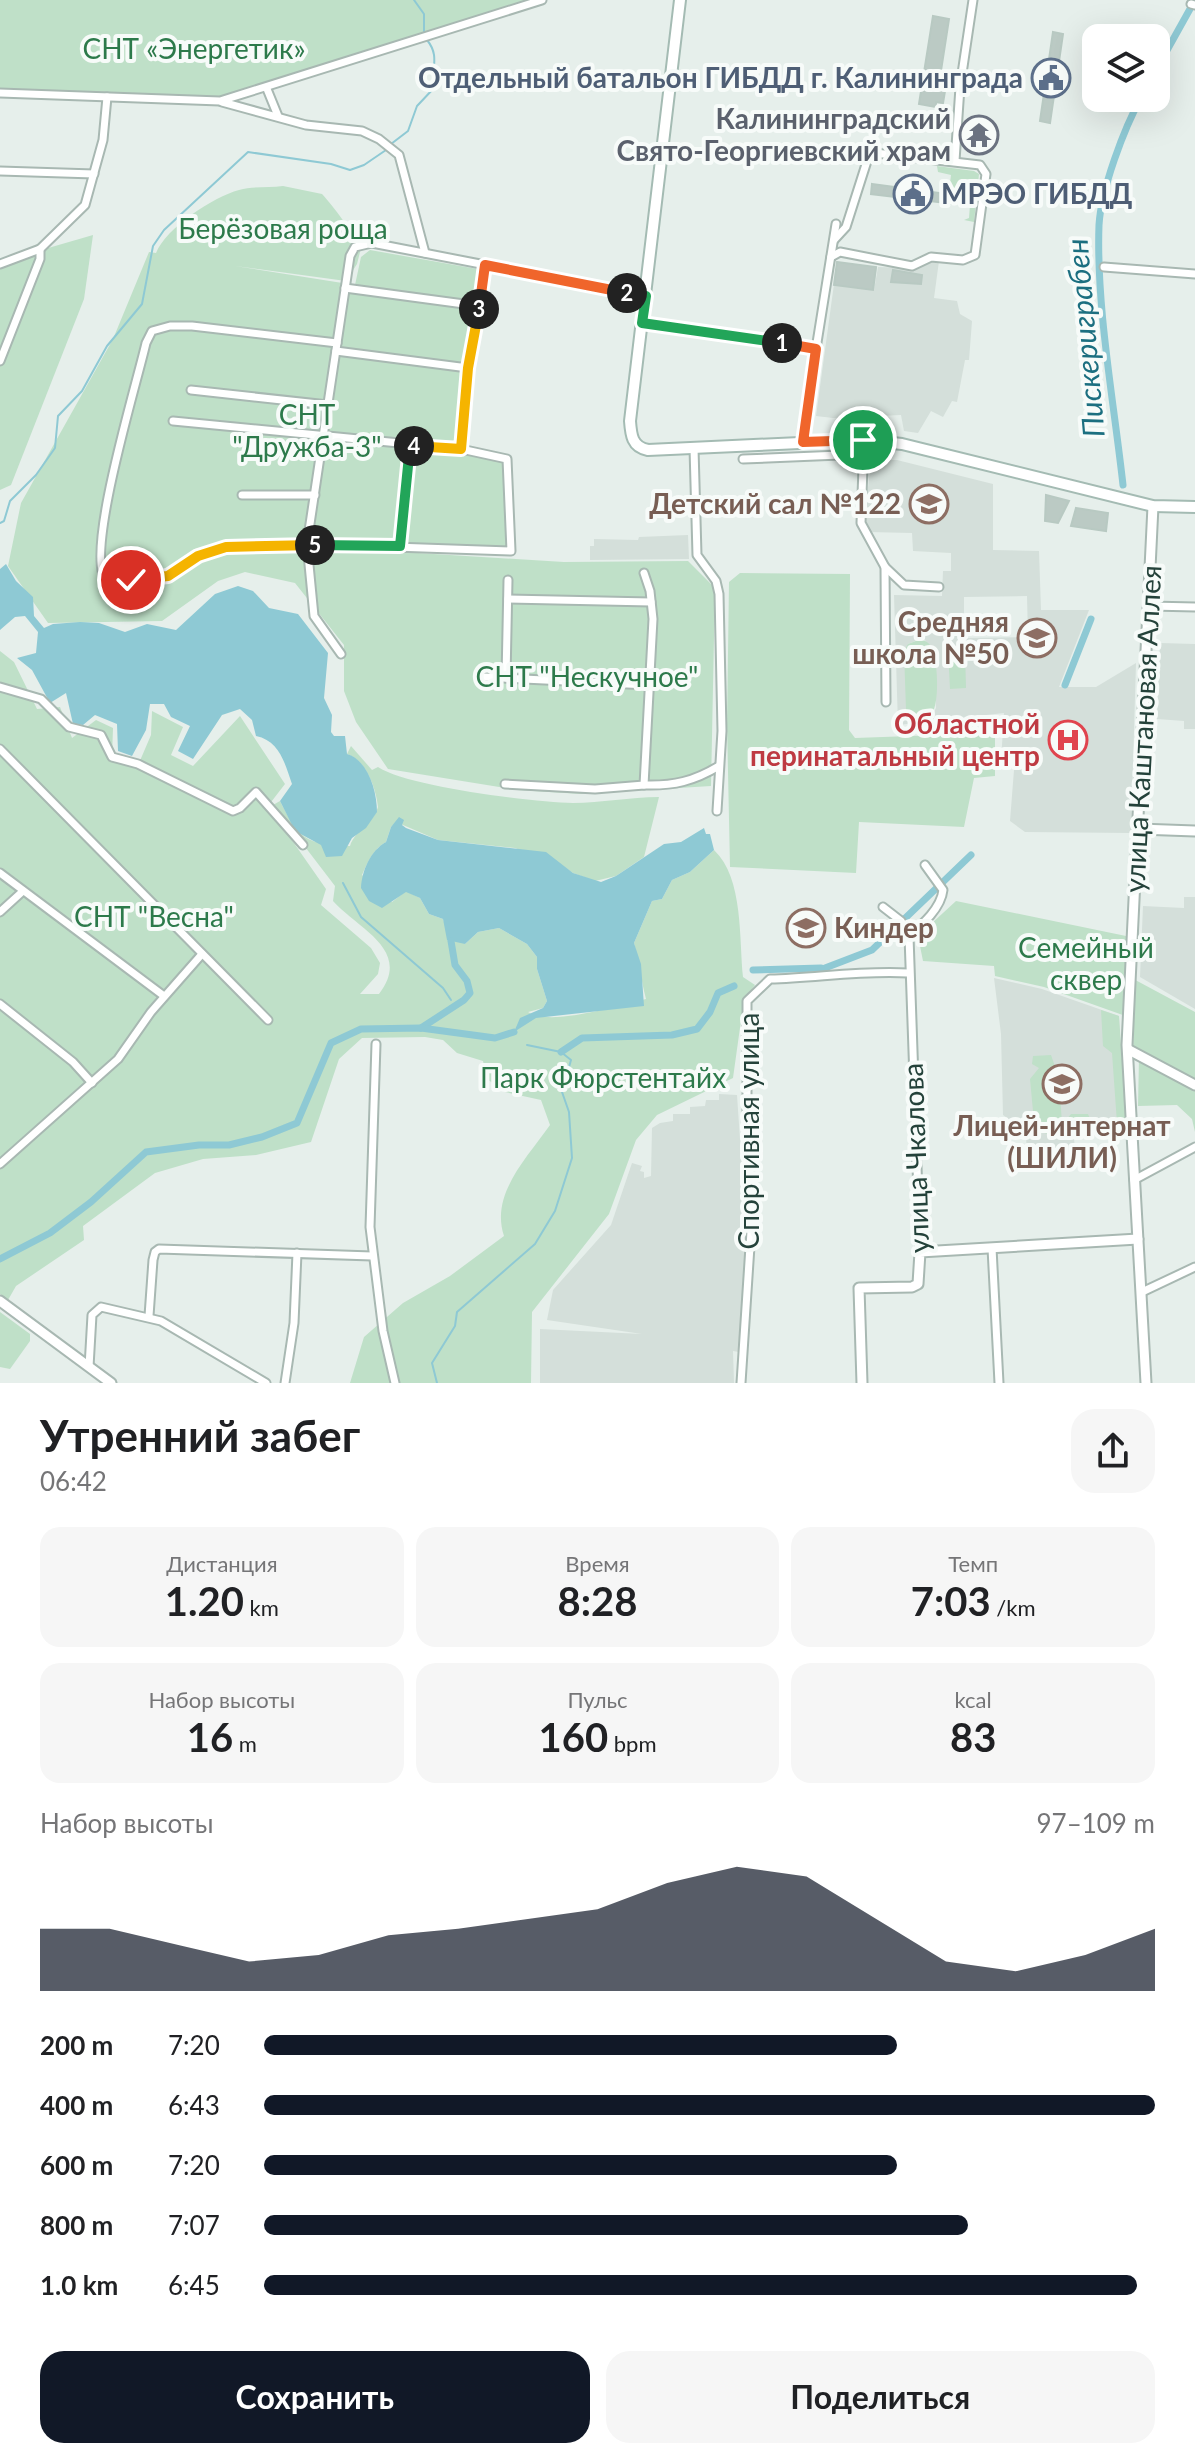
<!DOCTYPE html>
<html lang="ru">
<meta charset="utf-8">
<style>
body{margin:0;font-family:Lato,sans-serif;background:#f6f6f6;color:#202124;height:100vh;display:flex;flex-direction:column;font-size:30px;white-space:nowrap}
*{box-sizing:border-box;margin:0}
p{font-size:26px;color:#757577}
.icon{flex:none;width:44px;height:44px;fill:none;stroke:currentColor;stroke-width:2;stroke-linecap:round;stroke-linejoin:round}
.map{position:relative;height:1383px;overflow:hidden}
.side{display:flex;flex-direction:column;background:#fff;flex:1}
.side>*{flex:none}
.buttons{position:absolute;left:1082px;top:24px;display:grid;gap:16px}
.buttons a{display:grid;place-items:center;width:88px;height:88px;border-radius:16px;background:#fff;box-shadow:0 8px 32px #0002;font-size:40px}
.pin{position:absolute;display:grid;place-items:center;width:68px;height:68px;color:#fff;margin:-34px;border:4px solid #fff;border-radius:50%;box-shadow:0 2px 8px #0007}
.km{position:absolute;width:40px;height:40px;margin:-20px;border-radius:50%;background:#222;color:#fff;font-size:22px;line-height:40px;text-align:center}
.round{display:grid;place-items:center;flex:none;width:84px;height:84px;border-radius:24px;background:#f6f6f6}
.overview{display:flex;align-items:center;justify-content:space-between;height:136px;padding:0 40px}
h1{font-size:44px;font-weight:700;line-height:60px}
.stats{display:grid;grid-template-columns:repeat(3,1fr);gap:12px;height:136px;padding:8px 40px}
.stats div{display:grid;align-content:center;border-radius:20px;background:#f6f6f6;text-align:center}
.stats b{font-size:40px;font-weight:700}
.stats small{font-size:22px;font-weight:400}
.stats p{font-size:22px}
.chart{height:224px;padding:16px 40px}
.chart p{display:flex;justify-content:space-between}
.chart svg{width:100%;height:144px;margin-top:8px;fill:#111827;opacity:.7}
.button{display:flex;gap:16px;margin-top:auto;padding:16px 40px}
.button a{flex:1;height:92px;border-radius:24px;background:#111827;color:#fff;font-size:32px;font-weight:700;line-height:92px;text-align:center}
.button a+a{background:#f6f6f6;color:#202124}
ul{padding:0 40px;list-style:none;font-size:26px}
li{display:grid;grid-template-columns:128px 96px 1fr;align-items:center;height:60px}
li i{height:20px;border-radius:10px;background:#111827}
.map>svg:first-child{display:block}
.built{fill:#d4dfda;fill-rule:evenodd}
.green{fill:#bfe0c8}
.water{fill:#8ec9d4}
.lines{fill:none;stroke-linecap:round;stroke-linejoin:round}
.stream{stroke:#8ec9d4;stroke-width:2}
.canal{stroke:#8ec9d4;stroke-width:7}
.building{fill:#bbcac4;stroke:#b8c9c2;stroke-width:2}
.minor-casing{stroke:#a8b8b2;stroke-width:11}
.tertiary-casing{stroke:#a8b8b2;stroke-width:13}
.secondary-casing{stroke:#a4bbb3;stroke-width:14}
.minor{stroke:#fff;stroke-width:7}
.tertiary{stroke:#fff;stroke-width:9}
.secondary{stroke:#fff;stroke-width:10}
.split-1-casing{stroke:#fff;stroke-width:16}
.split-2-casing{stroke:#fff;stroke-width:16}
.split-3-casing{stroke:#fff;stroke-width:16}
.split-4-casing{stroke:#fff;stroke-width:16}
.split-5-casing{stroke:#fff;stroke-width:16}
.split-6-casing{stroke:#fff;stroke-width:16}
.split-1{stroke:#f0652b;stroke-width:10}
.split-2{stroke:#22a559;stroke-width:10}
.split-3{stroke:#f0652b;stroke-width:10}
.split-4{stroke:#f5b400;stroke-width:10}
.split-5{stroke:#22a559;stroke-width:10}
.split-6{stroke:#f5b400;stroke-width:10}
.labels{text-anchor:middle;stroke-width:8;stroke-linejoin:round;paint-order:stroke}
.park-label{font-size:28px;fill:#2d7a4b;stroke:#f7fbf9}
.service-label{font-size:28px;font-weight:bold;fill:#4e5e75;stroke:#f7fbf9;text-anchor:end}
.worship-label{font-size:28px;font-weight:bold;fill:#5b616d;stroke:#f7fbf9;text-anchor:end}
.education-label{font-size:28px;font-weight:bold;fill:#785e54;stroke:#f7fbf9;text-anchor:end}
.health-label{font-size:28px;font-weight:bold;fill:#be3a42;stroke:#f7fbf9;text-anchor:end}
.street-label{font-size:28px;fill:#24423a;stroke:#f7fbf9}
.water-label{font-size:30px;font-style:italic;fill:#1c6f80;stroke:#f7fbf9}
</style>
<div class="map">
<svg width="1195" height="1383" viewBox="0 0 1195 1383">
<rect width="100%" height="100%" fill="#e6efeb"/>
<!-- built -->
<g class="built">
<polygon points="932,260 939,261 934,298 957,301 960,314 972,321 969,360 965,360 957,402 952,401 943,417 931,411 918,433 904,431 901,415 833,418 816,416 837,262 877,267 874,290 878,267 911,268"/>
<path d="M871 460H897L993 484V550L1039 551 1041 610H1089L1059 687H1096L1136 663 1131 833 1025 832 1010 821 1014 770 1011 763 1001 761 1004 713 898 725 894 595 942 596 943 571H951V553L913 551 912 533 868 532 864 524ZM1027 596 1028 637 964 638V597ZM918 640H925L934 653 936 708 931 717 915 718 908 712V644Z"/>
<polygon points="688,535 689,559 590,560 590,546 594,546 594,539 638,540 639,537"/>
<polygon points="1160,643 1195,644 1195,729 1184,729 1184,721 1157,719"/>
<polygon points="1184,897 1195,897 1195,1009 1140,977 1143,906 1184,908"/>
<polygon points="994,978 1042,989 1119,1016 1122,1125 1073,1129 1076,1158 1027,1163 1026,1132 1003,1115 1001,1034"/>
<polygon points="719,1094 737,1095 744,1198 748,1199 739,1352 733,1351 734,1383 540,1383 540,1329 642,1334 547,1320 553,1290 611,1225 632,1163 642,1166 640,1171 644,1172 644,1178 651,1176 652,1128 660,1123 673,1121 673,1114 690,1114 690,1107 705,1106 706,1100 719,1100"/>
</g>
<!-- green -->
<g class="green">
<polygon points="0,0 542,0 216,100 0,94"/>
<polygon points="937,166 974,171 979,174 974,222 964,220 969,218 971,191 957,188 957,192 949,191 951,175 938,172"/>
<path d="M283 186 322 194C334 207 353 233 361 248L357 264 346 281 235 266 355 285 361 257 370 250 483 270 461 453 504 460 507 550 417 548 418 553 564 562 688 561 715 588 711 786 581 794 517 790 388 769 356 722 344 691V645L295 583 245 572 218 581 162 621 48 623 8 566 21 503 113 339 149 252 156 253C166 228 213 197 239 190 253 186 269 188 283 186Z"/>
<polygon points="93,235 84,299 11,485 0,490 0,262"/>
<polygon points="740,573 850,574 849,730 855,738 995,733 995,776 974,778 964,827 859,822 856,873 730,867 727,724 729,582"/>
<path d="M921 639C925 641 928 642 931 646 939 657 946 751 906 710L904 651 908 644Z"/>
<polygon points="965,649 966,688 950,689 948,650"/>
<path d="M0 651 14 662 37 709 60 707 72 738 96 720 113 728 112 756 139 763 151 735 152 711 183 727 171 755 193 766 240 716 285 784 268 806 326 889 321 905 371 948 380 963 378 974 360 994H379C413 950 358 929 333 901L335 886 273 805 280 801C299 839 305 844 350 846 355 830 373 824 378 807 376 788 366 760 347 754L351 746 372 770 378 767C408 787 533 802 573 803 601 803 630 797 659 797L644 857 616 876 595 881 573 873 560 864 515 848 438 840 396 822 391 827 386 842C374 848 367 863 362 875L392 902 406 891 420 898 429 914 443 919 446 928 465 944 478 932 499 928 527 944 537 957V969L547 1001 543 1008 528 1012C551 1027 619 1005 646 999 641 979 639 962 634 943L652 901 662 899 672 880 690 872 714 850C744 878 739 941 743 977L755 985 744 999 733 1078 657 1115 636 1140 609 1214 532 1312 531 1383H350L364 1337 403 1303 450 1276 504 1236C490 1194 527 1158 550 1125L541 1100 505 1092 487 1079 483 1061 457 1053 443 1040 425 1037 362 1038 339 1059 311 1142 256 1155 203 1159 155 1173 83 1226 84 1240 16 1286 8 1300 0 1294Z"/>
<polygon points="956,901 1126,936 1126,975 1195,1012 1195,1081 1133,1049 1134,1019 1044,987 995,976 994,966 923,961 918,936"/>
<polygon points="1101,1010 1119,1016 1127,1131 1077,1133 1067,1119 1071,1114 1088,1114 1091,1121 1102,1125 1117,1123 1112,1053 1103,1046"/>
<polygon points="1051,1055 1059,1078 1062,1124 1048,1134 1041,1132 1034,1122 1030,1079 1039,1068 1032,1064 1033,1056"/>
<polygon points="1139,1058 1195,1088 1195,1132 1192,1119 1177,1105 1138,1106"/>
<polygon points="0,1312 30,1334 30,1341 10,1369 0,1367"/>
</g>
<!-- water -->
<g class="water">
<path d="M6 564 16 581 33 597 34 616 44 628 53 624 80 622 99 623 125 632 147 624 176 630 215 594 238 586 253 591 269 608 298 614 328 653 324 698 332 715 331 732 334 736H345L347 754C368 760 377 791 377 812L366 828 352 838 342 856 326 857 321 845 295 831 280 801 292 784C285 764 280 741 256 736L252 720 240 709 222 715 193 759 178 751 190 726 171 717 164 704H150L146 730 132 756 118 751 117 724 95 715 83 725 73 724 66 693 50 703 32 670 17 658 36 653 38 632 25 616 15 617 0 630V569Z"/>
<path d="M399 817 404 820 402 825 406 828 438 840 546 852 573 873 601 882 616 876 664 844 681 842 704 828 706 834H710L714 850 690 872 672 880 662 899 652 901 634 943 641 964 644 1006 536 1018 514 1032 520 1018 543 1008 547 1001 537 969V957L527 944 499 928 478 932 465 944 447 940 443 919 429 914 420 898 406 892 382 908 369 901 361 888C362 871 370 851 386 842L391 827Z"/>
</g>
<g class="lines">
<!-- stream -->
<g class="stream">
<polyline points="414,0 424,14 424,34"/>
<path d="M391 144 408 131 417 106 434 88C430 70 441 57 427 40"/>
<polyline points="0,523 4,521 10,501 36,475 55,448 58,416 82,391 107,346 142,304 153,246 164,230 248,152 331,164 350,170 364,165 386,150"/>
<polyline points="343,883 361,917 443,988 451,1000"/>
<polyline points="437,1383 432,1363 455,1326 457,1312 535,1244 555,1211 572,1158 569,1112 562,1092 571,1060 561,1052 527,1045"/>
</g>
<!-- canal -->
<g class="canal">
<polyline points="1156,70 1195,0"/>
<path d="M1123 485C1114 403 1096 306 1099 225 1101 190 1124 128 1141 98"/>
<polyline points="1065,685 1091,619"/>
<polyline points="825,968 872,950 971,855"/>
<polyline points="753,970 821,968"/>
<polyline points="421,1028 464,1000 470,993 467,981 455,965 451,941"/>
<polyline points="561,1052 582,1038 672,1035 697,1029 710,1012 718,993 734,986"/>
<polyline points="0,1259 50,1233 91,1202 146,1152 199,1145 229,1145 262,1137 297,1123 331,1043 361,1029 421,1028 495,1038 514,1032"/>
</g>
</g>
<!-- building -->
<g class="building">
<polygon points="933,16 949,19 938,90 945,91 943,103 936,102 936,107 919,104"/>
<polygon points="1053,32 1063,34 1050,123 1040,121"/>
<polygon points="872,184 955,195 954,204 871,194"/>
<polygon points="837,262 876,267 873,290 834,285"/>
<polygon points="893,270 922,275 921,284 891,282"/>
<polygon points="1046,495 1069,501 1058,523 1045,521"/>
<polygon points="1076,508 1108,513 1106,531 1071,526"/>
</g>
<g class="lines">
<!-- minor casing -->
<g class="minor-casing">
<g id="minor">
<polyline points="1191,4 1195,5"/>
<polyline points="267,89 278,116"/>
<polyline points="0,93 220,101 542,0"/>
<polyline points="222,102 306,125 362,131 379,139 399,155 425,253"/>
<polyline points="955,161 960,87 973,0"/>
<polyline points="0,171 94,174"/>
<polyline points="831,257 840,252 912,266 931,257 963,260 975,255 986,174 980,165 875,153 868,158 846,227 834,240"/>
<polyline points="0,264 40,249 85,205 103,140 107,97"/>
<polyline points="1104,267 1195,274"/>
<polyline points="345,288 479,306"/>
<path d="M337 343 192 326H170L152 331 146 343C137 383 84 555 106 581L168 576 198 556 226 547 307 544 314 616 341 654"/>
<polyline points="816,349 836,224"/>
<polyline points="336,351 468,368 485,265"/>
<polyline points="0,361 40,259 40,249"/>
<polyline points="191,390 328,405"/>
<polyline points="173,421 461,449 468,368"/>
<polyline points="864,440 861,523 885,567 886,702"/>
<polyline points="694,448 697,555 716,581 719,594 722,731 717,811"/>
<polyline points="461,449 507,459 511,551 307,544 350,256 355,247 372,243 646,296"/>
<polyline points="743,459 864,454"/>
<polyline points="242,495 315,495"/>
<polyline points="400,546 410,446"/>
<polyline points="885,567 904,585 939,587"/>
<polyline points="508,599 651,602"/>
<polyline points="1150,606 1195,607"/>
<polyline points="484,677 648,685"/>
<polyline points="506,678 508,580"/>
<polyline points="0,687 41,699 69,727 101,735 112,757 138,764 233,811 240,808 256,792 303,845"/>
<polyline points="0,749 268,1020"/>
<polyline points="505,784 595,789 644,785 653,619 650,591 644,573"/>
<path d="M644 785C674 786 694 781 719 766"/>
<polyline points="0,873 164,996"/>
<polyline points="883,907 901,921 909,936 920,1252"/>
<polyline points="0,912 23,891"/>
<path d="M909 936C923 924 941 908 943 890L925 865"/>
<polyline points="0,1004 73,1062 92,1083"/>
<polyline points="376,1044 370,1227 383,1331 395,1383"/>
<polyline points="0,1164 118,1059 151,1012 202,954"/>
<polyline points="1134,1180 1195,1147"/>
<polyline points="992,1248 999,1383"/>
<polyline points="1142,1292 1195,1267"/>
<polyline points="149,1316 153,1260 155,1252 159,1249 372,1256"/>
<polyline points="89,1367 92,1315 101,1307 161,1321 266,1383"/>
<polyline points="285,1383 294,1323 297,1253"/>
<path d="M741 1383 752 1216 747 1112V1001L770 979C816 978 862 970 908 973"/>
</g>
</g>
<!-- tertiary casing -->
<g class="tertiary-casing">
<g id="tertiary">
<polyline points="642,323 816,349 803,442"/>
<polyline points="1139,829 1195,831"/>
<polyline points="1129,1050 1195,1085"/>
<polyline points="0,1301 111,1383"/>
<polyline points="862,1383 859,1288 912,1287 918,1284 920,1252 1138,1239"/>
<polyline points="1146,1383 1127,1045 1153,506"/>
</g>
</g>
<!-- secondary casing -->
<g class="secondary-casing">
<path id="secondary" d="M680 0 630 421C631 435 632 447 648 450L864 440 902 444 1153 506 1195 507"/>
</g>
<!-- minor -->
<use href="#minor" class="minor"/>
<!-- tertiary -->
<use href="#tertiary" class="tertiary"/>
<!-- secondary -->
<use href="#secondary" class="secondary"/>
</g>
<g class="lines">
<!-- split-1 casing -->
<g class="split-1-casing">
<polyline id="split-1" points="782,343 816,349 803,442 863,440"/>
</g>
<!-- split-2 casing -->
<g class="split-2-casing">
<polyline id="split-2" points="627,293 646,296 642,323 782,343"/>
</g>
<!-- split-3 casing -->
<g class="split-3-casing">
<polyline id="split-3" points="479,309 485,265 627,293"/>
</g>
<!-- split-4 casing -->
<g class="split-4-casing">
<polyline id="split-4" points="414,446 461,449 468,368 479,309"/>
</g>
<!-- split-5 casing -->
<g class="split-5-casing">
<polyline id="split-5" points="315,545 400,546 410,446 414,446"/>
</g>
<!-- split-6 casing -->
<g class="split-6-casing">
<polyline id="split-6" points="131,580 168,576 198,556 226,547 315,545"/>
</g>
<!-- split-1 -->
<use href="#split-1" class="split-1"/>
<!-- split-2 -->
<use href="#split-2" class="split-2"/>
<!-- split-3 -->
<use href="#split-3" class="split-3"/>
<!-- split-4 -->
<use href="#split-4" class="split-4"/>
<!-- split-5 -->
<use href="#split-5" class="split-5"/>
<!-- split-6 -->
<use href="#split-6" class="split-6"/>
</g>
<!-- icons -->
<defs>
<g id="civic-ring" transform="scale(2)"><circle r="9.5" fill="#f7fbf9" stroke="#5c6f8a" stroke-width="1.5"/><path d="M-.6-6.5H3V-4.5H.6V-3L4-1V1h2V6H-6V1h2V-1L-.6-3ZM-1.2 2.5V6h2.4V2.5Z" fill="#5c6f8a"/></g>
<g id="temple-ring" transform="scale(2)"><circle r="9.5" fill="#f7fbf9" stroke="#6b7280" stroke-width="1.5"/><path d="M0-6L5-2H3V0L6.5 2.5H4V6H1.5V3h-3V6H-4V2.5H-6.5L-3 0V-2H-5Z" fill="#6b7280"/></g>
<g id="school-ring" transform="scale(2)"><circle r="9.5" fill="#f7fbf9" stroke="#8d6e63" stroke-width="1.5"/><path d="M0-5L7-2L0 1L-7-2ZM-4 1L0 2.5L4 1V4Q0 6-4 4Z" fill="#8d6e63"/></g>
<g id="hospital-ring" transform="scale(2)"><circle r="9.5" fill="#f7fbf9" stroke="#e0444e" stroke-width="1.5"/><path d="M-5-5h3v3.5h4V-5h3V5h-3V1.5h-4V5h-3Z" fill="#e0444e"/></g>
</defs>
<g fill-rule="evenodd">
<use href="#civic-ring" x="1051" y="78"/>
<use href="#temple-ring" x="979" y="135"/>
<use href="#civic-ring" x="913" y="194"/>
<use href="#school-ring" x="929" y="504"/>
<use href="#school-ring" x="1037" y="638"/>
<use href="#hospital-ring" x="1068" y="740"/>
<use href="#school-ring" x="806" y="928"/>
<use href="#school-ring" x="1062" y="1084"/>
</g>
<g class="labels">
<!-- park labels -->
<g class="park-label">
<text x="194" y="59">СНТ «Энергетик»</text>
<text x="283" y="239">Берёзовая роща</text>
<text x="307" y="425">СНТ<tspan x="307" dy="32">"Дружба-3"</tspan></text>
<text x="587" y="687">СНТ "Нескучное"</text>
<text x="154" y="927">СНТ "Весна"</text>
<text x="1086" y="958">Семейный<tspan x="1086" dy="32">сквер</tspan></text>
<text x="603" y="1088">Парк Фюрстентайх</text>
</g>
<!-- service labels -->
<g class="service-label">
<text x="1023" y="88">Отдельный батальон ГИБДД г. Калининграда</text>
<text x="941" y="204" text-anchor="start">МРЭО ГИБДД</text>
</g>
<!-- worship labels -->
<g class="worship-label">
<text x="951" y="129">Калининградский<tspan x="951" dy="32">Свято-Георгиевский храм</tspan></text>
</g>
<!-- education labels -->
<g class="education-label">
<text x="901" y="514">Детский сал №122</text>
<text x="1009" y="632">Средняя<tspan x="1009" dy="32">школа №50</tspan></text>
<text x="834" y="938" text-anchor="start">Киндер</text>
<text x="1062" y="1136" text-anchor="middle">Лицей-интернат<tspan x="1062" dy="32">(ШИЛИ)</tspan></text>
</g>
<!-- health labels -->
<g class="health-label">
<text x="1040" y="734">Областной<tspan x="1040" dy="32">перинатальный центр</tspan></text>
</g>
<!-- street labels -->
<g class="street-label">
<text transform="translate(1143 729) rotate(-87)" y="10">улица Каштановая Аллея</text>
<text transform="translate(749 1131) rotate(-90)" y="10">Спортивная улица</text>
<text transform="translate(916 1158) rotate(-92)" y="10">улица Чкалова</text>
</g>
<!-- water labels -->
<g class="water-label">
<text transform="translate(1086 338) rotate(-95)" y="10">Пискериграбен</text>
</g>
</g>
</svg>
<div class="buttons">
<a><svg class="icon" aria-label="layers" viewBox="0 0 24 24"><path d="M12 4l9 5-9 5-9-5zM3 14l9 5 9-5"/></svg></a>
</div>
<div class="pin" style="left:863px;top:440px;background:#1e9e55"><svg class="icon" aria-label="arrive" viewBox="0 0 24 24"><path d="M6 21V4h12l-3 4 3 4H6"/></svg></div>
<div class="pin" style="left:131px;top:580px;background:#d93025"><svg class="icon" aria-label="check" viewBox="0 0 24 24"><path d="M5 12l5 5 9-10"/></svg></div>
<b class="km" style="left:782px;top:343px">1</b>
<b class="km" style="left:627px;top:293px">2</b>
<b class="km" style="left:479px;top:309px">3</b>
<b class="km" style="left:414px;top:446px">4</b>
<b class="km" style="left:315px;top:545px">5</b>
</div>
<section class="side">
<div class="overview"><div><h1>Утренний забег</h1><p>06:42</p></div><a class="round"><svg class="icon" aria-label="share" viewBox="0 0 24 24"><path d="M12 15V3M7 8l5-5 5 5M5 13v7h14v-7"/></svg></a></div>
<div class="stats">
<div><p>Дистанция</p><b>1.20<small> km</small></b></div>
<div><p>Время</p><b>8:28</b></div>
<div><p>Темп</p><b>7:03<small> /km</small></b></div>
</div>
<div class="stats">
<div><p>Набор высоты</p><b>16<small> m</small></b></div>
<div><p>Пульс</p><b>160<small> bpm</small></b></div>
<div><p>kcal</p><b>83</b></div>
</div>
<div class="chart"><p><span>Набор высоты</span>97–109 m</p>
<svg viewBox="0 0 160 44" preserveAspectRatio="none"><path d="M0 44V25L10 25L20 30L30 35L40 33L50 27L60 25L70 22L80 19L90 11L100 6L110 9L120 22L130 35L140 38L150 33L160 25V44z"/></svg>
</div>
<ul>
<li><b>200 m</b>7:20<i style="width:71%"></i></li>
<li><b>400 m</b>6:43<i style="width:100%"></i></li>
<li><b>600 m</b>7:20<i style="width:71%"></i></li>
<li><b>800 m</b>7:07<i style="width:79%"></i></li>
<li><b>1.0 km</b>6:45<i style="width:98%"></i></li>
</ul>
<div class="button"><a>Сохранить</a><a>Поделиться</a></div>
</section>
